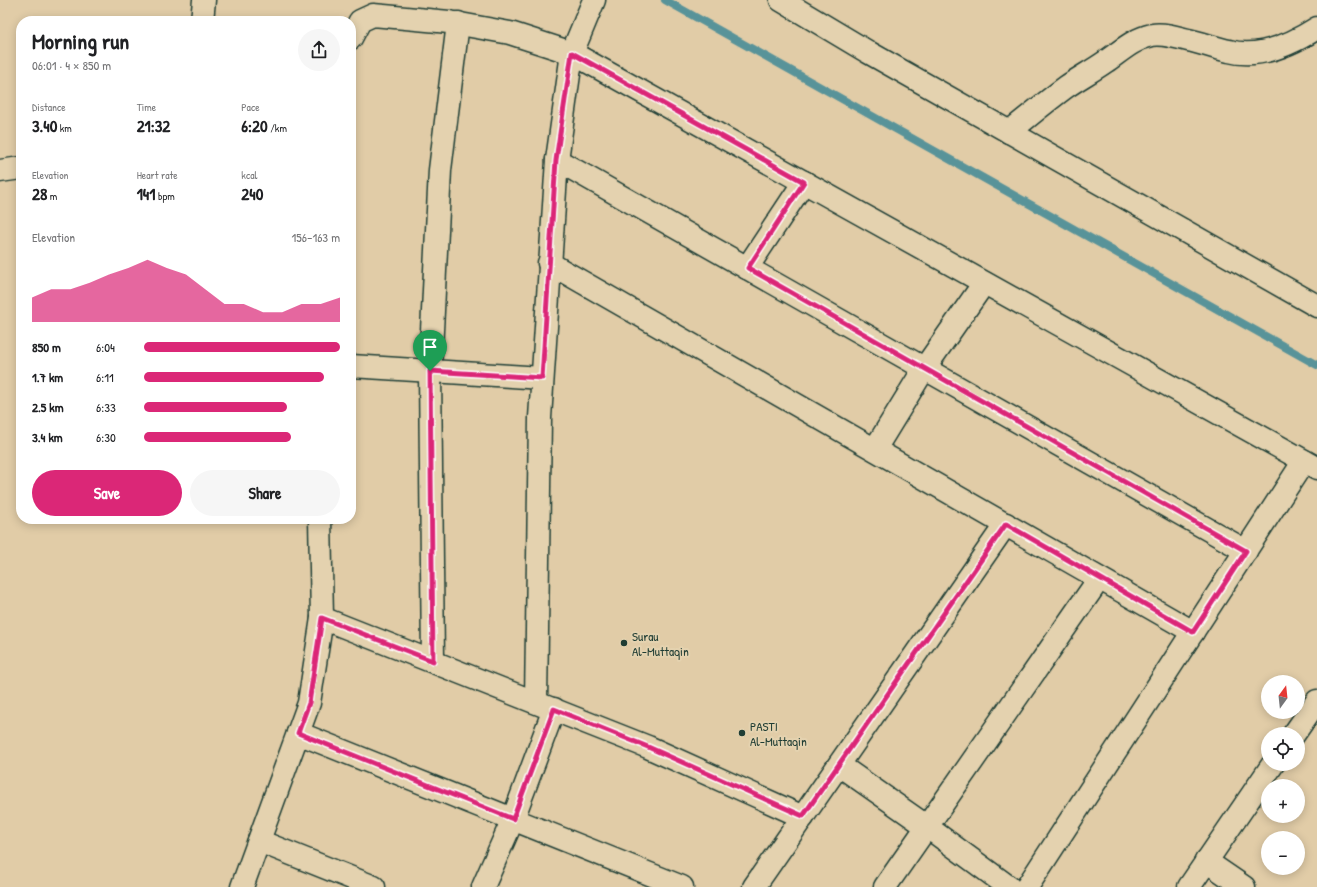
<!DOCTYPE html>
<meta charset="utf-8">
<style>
body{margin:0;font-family:"Patrick Hand",sans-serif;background:#f6f6f6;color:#202124;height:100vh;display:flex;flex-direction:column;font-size:15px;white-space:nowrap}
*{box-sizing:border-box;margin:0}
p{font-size:13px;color:#757577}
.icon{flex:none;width:22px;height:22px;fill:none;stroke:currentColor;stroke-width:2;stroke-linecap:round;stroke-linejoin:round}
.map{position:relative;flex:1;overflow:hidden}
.panel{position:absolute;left:16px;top:16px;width:340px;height:508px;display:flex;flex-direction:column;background:#fff;border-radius:16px;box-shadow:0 2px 10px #0003}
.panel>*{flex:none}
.needle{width:26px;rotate:15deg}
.controls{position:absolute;left:1261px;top:675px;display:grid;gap:8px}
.controls a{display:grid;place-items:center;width:44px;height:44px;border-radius:50%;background:#fff;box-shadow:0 2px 10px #0003;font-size:20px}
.pin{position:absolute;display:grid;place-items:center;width:34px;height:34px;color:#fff;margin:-41px -17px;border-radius:50% 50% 50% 0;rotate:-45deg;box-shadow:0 0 4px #0007}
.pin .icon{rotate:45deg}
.round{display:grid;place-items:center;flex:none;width:42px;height:42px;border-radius:21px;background:#f6f6f6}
.overview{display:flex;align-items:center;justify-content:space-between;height:68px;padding:0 16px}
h1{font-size:22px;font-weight:700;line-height:30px}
.metrics{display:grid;grid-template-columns:repeat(3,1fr);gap:6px;height:68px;padding:4px 16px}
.metrics div{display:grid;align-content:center}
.metrics b{font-size:17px;font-weight:700}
.metrics small{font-size:11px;font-weight:400}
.metrics p{font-size:11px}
.chart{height:112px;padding:8px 16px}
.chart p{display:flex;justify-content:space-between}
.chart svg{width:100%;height:72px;margin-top:4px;fill:#db2777;opacity:.7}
.button{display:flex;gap:8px;margin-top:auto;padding:8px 16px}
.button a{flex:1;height:46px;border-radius:24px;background:#db2777;color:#fff;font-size:16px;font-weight:700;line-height:46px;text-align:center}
.button a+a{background:#f6f6f6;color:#202124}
ul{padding:0 16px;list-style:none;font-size:13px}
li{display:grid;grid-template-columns:64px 48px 1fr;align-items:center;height:30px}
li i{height:10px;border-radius:5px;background:#db2777}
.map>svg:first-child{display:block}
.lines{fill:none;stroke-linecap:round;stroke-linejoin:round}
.stream{stroke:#599399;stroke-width:8}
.minor-casing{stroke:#1f3d34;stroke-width:25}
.minor{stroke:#e4d2af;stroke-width:22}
.route-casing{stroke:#fff;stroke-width:8}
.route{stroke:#db2777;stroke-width:5}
.poi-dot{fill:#1f3d34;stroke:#e4d2af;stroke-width:1.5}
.labels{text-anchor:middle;stroke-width:4;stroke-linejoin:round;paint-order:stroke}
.poi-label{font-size:13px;fill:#1f3d34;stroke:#e4d2af;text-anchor:start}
</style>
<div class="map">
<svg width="1317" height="887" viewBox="0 0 1317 887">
<rect width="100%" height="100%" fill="#e1cca7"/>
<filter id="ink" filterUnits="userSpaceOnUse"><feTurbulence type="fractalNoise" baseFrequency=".025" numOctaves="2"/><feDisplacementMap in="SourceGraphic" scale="8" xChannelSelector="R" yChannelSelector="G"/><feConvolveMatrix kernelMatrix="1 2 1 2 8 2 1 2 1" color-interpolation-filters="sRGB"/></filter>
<g filter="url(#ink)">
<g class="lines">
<!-- stream -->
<polyline class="stream" points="665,0 1317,365"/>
<!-- minor casing -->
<g class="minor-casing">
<g id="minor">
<polyline points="781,0 868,52 1317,306"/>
<polyline points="202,21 204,0"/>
<polyline points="351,38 360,21 373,15 449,22 510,33 572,53 1317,468"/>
<path d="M1009 132C1028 117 1047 101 1066 87 1079 78 1092 71 1105 62 1120 52 1133 39 1152 35 1163 33 1177 37 1188 40 1202 43 1215 48 1229 51 1259 59 1292 44 1317 28"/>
<polyline points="557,160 1246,551"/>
<polyline points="0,171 21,168"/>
<polyline points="549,263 1193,632"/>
<polyline points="747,268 804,182"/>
<polyline points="351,366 542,378"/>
<polyline points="875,449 924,369 984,283"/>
<polyline points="322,618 648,747 803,817"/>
<polyline points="433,661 430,371 440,170 458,23"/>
<polyline points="536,702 540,418 557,160 572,53 594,0"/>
<polyline points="298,733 682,887"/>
<polyline points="1294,734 1317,701"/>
<polyline points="839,765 926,826 1009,887"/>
<polyline points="259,841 374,887"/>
<polyline points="1206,861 1244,887"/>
<polyline points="242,887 309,703 322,618 320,519"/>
<polyline points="483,887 513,819 554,709"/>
<polyline points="754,887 1006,524"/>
<polyline points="885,887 1099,579"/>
<polyline points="1027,887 1304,461"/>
<polyline points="1189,887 1273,764"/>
</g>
</g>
<!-- minor -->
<use href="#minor" class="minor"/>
</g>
</g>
<g class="lines" filter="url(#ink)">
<!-- route casing -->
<g class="route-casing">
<polygon id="route" points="572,53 804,182 748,268 1246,551 1193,632 1006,524 803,816 648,747 554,709 513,819 298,733 309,703 322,618 433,661 430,371 542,378 556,160"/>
</g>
<!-- route -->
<use href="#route" class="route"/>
</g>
<!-- markers -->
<g class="poi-dot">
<circle cx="624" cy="643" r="4"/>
<circle cx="742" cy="733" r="4"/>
</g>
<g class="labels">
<!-- poi labels -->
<g class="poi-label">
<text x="632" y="641">Surau<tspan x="632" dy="15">Al-Muttaqin</tspan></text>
<text x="750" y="731">PASTI<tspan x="750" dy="15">Al-Muttaqin</tspan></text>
</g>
</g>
</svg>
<div class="controls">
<a><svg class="needle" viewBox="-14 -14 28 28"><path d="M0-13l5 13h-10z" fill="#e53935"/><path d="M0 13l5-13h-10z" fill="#757577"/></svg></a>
<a><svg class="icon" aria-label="locate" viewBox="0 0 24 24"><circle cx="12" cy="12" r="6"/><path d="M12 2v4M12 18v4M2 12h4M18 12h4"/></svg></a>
<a>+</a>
<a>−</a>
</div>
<div class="pin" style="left:430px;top:371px;background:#1e9e55"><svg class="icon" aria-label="arrive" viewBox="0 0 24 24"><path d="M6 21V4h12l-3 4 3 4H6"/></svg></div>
<section class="panel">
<div class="overview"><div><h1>Morning run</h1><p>06:01 · 4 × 850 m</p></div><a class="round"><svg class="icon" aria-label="share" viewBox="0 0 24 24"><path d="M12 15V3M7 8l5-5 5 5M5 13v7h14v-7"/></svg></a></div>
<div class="metrics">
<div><p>Distance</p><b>3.40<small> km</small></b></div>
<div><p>Time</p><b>21:32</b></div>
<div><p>Pace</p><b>6:20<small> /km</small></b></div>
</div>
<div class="metrics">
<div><p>Elevation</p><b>28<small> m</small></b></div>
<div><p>Heart rate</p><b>141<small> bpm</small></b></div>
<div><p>kcal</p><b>240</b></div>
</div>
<div class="chart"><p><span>Elevation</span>156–163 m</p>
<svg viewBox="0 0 160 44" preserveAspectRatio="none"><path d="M0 44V29L10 24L20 24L30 20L40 15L50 11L60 6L70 11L80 15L90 24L100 33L110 33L120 38L130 38L140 33L150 33L160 29V44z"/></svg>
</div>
<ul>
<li><b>850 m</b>6:04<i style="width:100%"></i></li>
<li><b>1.7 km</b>6:11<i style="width:92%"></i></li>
<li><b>2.5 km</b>6:33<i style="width:73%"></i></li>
<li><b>3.4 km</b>6:30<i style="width:75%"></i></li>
</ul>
<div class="button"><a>Save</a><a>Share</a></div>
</section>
</div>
